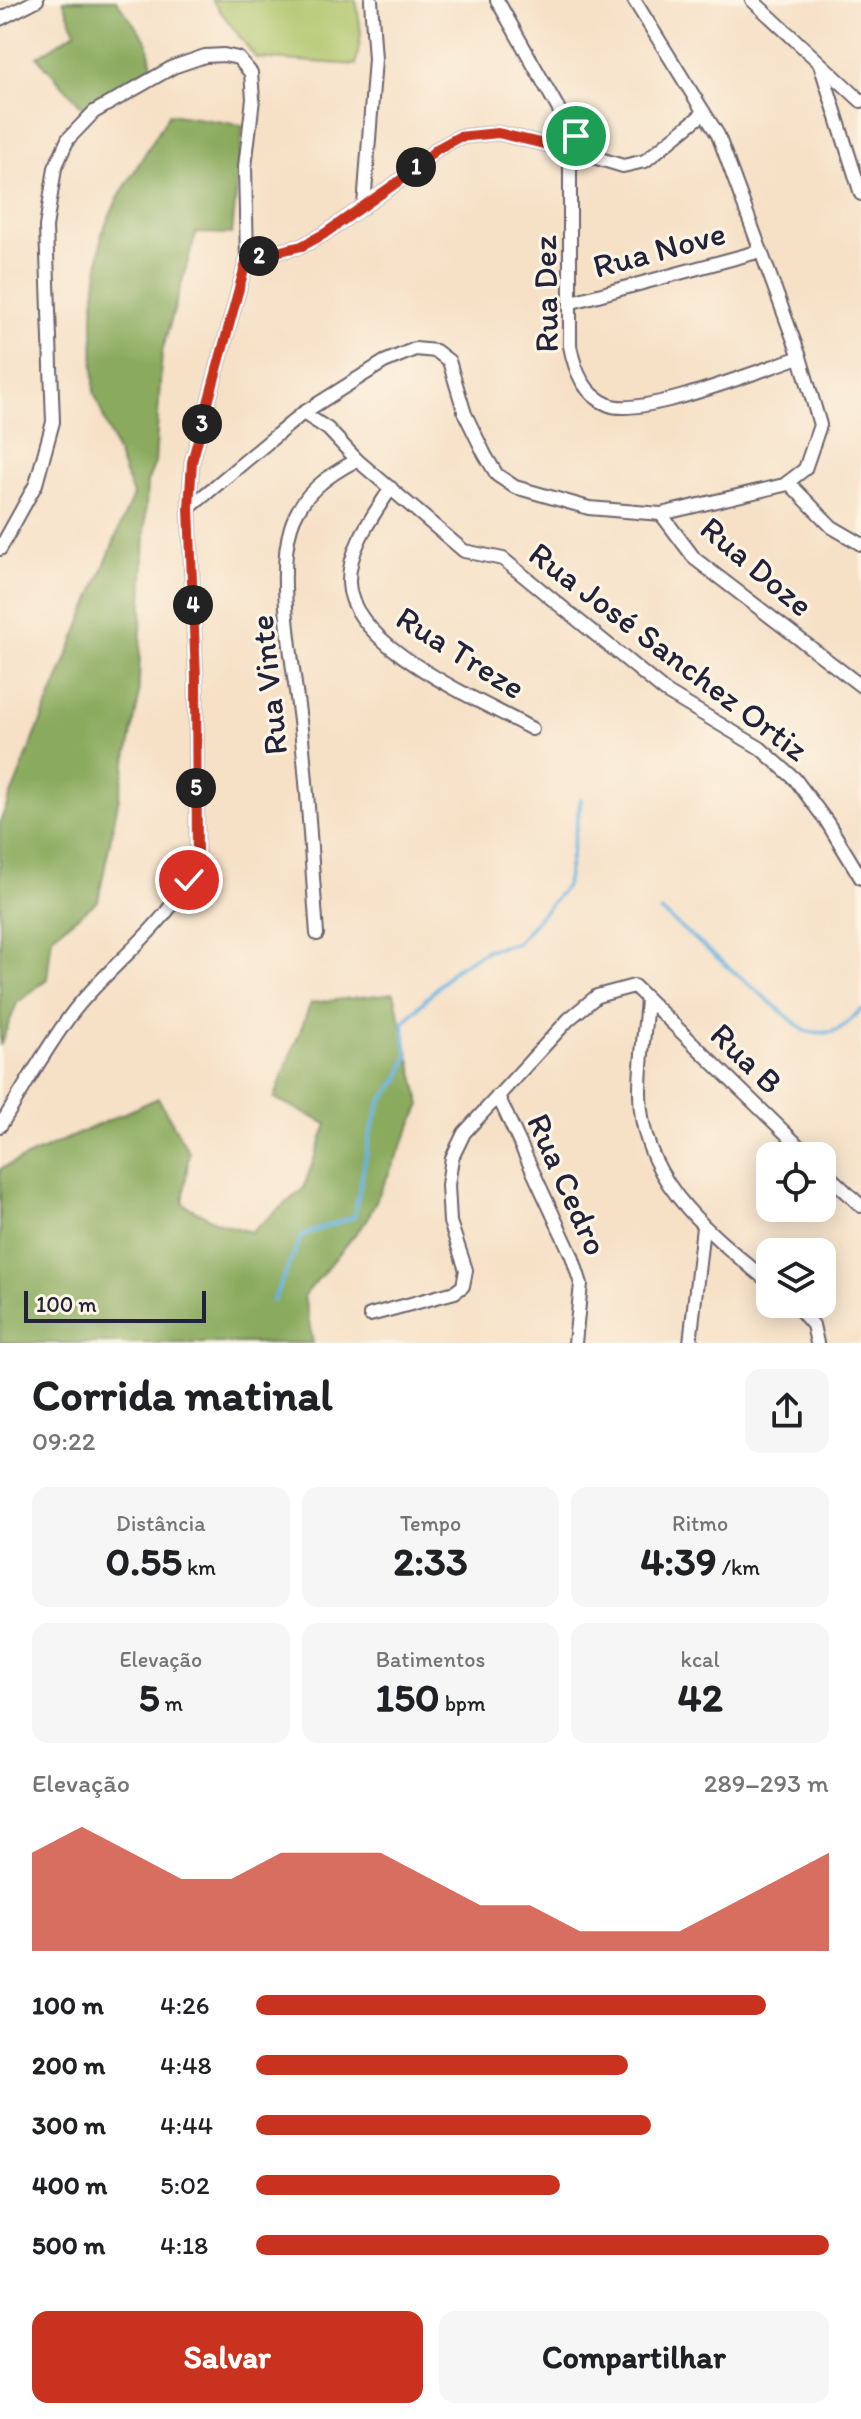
<!DOCTYPE html>
<html lang="pt">
<meta charset="utf-8">
<style>
body{margin:0;font-family:Itim,sans-serif;background:#f6f6f6;color:#202124;height:100vh;display:flex;flex-direction:column;font-size:30px;white-space:nowrap}
*{box-sizing:border-box;margin:0}
p{font-size:26px;color:#757577}
.icon{flex:none;width:44px;height:44px;fill:none;stroke:currentColor;stroke-width:2;stroke-linecap:round;stroke-linejoin:round}
.map{position:relative;height:1343px;overflow:hidden}
.drawer{display:flex;flex-direction:column;background:#fff;flex:1}
.drawer>*{flex:none}
.buttons{position:absolute;left:756px;top:1142px;display:grid;gap:16px}
.buttons a{display:grid;place-items:center;width:80px;height:80px;border-radius:16px;background:#fff;box-shadow:0 4px 20px #0003;font-size:40px}
.scale{position:absolute;left:24px;bottom:20px;width:182px;box-sizing:border-box;padding-left:8px;border:4px solid #22223b;border-top:0;font-size:22px;line-height:28px;white-space:nowrap;color:#22223b;-webkit-text-stroke:6px #fcf5e5;paint-order:stroke}
.pin{position:absolute;display:grid;place-items:center;width:68px;height:68px;color:#fff;margin:-34px;border:4px solid #fff;border-radius:50%;box-shadow:0 2px 8px #0007}
.km{position:absolute;width:40px;height:40px;margin:-20px;border-radius:50%;background:#222;color:#fff;font-size:22px;line-height:40px;text-align:center}
.round{display:grid;place-items:center;flex:none;width:84px;height:84px;border-radius:16px;background:#f6f6f6}
.summary{display:flex;align-items:center;justify-content:space-between;height:136px;padding:0 32px}
h1{font-size:44px;font-weight:800;line-height:60px}
.figures{display:grid;grid-template-columns:repeat(3,1fr);gap:12px;height:136px;padding:8px 32px}
.figures div{display:grid;align-content:center;border-radius:16px;background:#f6f6f6;text-align:center}
.figures b{font-size:40px;font-weight:800}
.figures small{font-size:22px;font-weight:400}
.figures p{font-size:22px}
.chart{height:224px;padding:16px 32px}
.chart p{display:flex;justify-content:space-between}
.chart svg{width:100%;height:144px;margin-top:8px;fill:#c8321e;opacity:.7}
.primary-button{display:flex;gap:16px;margin-top:auto;padding:16px 32px}
.primary-button a{flex:1;height:92px;border-radius:16px;background:#c8321e;color:#fff;font-size:32px;font-weight:800;line-height:92px;text-align:center}
.primary-button a+a{background:#f6f6f6;color:#202124}
ul{padding:0 32px;list-style:none;font-size:26px}
li{display:grid;grid-template-columns:128px 96px 1fr;align-items:center;height:60px}
li i{height:20px;border-radius:10px;background:#c8321e}
.map>svg:first-child{display:block}
.green{fill:#aec469;stroke:#687352;stroke-width:2}
.forest{fill:#8aaa5d;stroke:#56664c;stroke-width:2}
.lines{fill:none;stroke-linecap:round;stroke-linejoin:round}
.stream{stroke:#69b3e1;stroke-width:4}
.minor-casing{stroke:#6c646c;stroke-width:16}
.minor{stroke:#fff;stroke-width:12}
.route-casing{stroke:#fff;stroke-width:16}
.route{stroke:#c8321e;stroke-width:10}
.labels{text-anchor:middle;stroke-width:6;stroke-linejoin:round;paint-order:stroke}
.street-label{font-size:34px;fill:#22223b;stroke:#fcf5e5}
</style>
<div class="map">
<svg width="861" height="1343" viewBox="0 0 861 1343">
<rect width="100%" height="100%" fill="#fcf5e5"/>
<filter id="ink" filterUnits="userSpaceOnUse"><feTurbulence type="fractalNoise" baseFrequency=".0125" numOctaves="2"/><feDisplacementMap in="SourceGraphic" scale="16" xChannelSelector="R" yChannelSelector="G"/><feConvolveMatrix kernelMatrix="1 2 1 2 8 2 1 2 1" color-interpolation-filters="sRGB"/></filter>
<filter id="wash" filterUnits="userSpaceOnUse"><feTurbulence type="fractalNoise" baseFrequency=".006" numOctaves="4" result="noise"/><feDisplacementMap in="SourceGraphic" scale="32" xChannelSelector="R" yChannelSelector="G"/><feGaussianBlur stdDeviation="1.8" result="paint"/><feColorMatrix in="noise" values="0 0 0 0 0 0 0 0 0 0 0 0 0 0 0 0 0 1.4 0 .05"/><feComposite in="paint" operator="in"/></filter>
<g filter="url(#wash)">
<rect width="100%" height="100%" fill="#f6e0c6"/>
<!-- green -->
<polygon class="green" points="212,0 356,0 361,33 356,65 256,58"/>
<!-- forest -->
<g class="forest">
<polygon points="63,0 116,0 147,42 152,66 83,108 37,57 75,32"/>
<polygon points="169,114 243,125 232,234 196,233 162,352 155,463 147,482 138,703 98,901 52,936 47,979 17,1003 0,1046 0,822 133,495 94,392 93,313 102,233 117,200"/>
<polygon points="394,993 421,1105 367,1220 304,1296 313,1343 0,1343 0,1169 158,1098 189,1152 183,1204 219,1223 251,1232 303,1189 327,1124 274,1098 311,1003"/>
</g>
<g class="lines">
<!-- stream -->
<g class="stream">
<path d="M661 911 805 1031C836 1036 839 1031 861 1010"/>
<polyline points="273,1301 302,1235 354,1217 370,1134 380,1103 399,1079 408,1057 403,1023 455,969 487,950 517,943 566,886 581,799"/>
</g>
</g>
</g>
<g filter="url(#ink)">
<g class="lines">
<!-- minor casing -->
<g class="minor-casing">
<g id="minor">
<polyline points="497,0 572,133"/>
<polyline points="752,0 861,101"/>
<polyline points="0,19 37,0"/>
<polyline points="820,64 861,194"/>
<circle cx="574" cy="148" r="13"/>
<polyline points="587,155 623,166 645,161 704,113"/>
<path d="M570 159V346C575 371 584 395 609 405 641 418 763 369 800 357"/>
<polyline points="364,206 375,59 371,0"/>
<polyline points="247,259 302,246 324,234 409,174 437,149 459,137 498,133 561,148"/>
<polyline points="572,302 761,251"/>
<polyline points="303,413 328,429 357,460 464,551 503,559 666,692 760,748 795,779 827,822 861,878"/>
<polyline points="788,482 832,527 861,544"/>
<path d="M391 488C373 516 348 548 349 583 351 648 483 701 532 729"/>
<polyline points="189,508 303,413 384,362 415,349 436,351 449,361 465,414 485,455 497,475 515,487 589,508 661,514 784,485 805,469 820,425 800,357 718,135 634,0"/>
<polyline points="661,514 695,559 861,686"/>
<path d="M0 549 36 484 53 422 46 227 55 168 68 139 94 112 173 67 205 56 224 55 238 58 251 73 253 99 245 167 247 259 192 462 189 508 196 677 197 858C176 922 109 963 70 1016 44 1051 23 1090 0 1126"/>
<path d="M317 934C312 869 309 804 302 739 297 682 274 581 291 527 301 494 328 475 357 460"/>
<path d="M647 999C645 1029 640 1061 640 1091 639 1180 708 1232 770 1283"/>
<polyline points="498,1096 572,1256 581,1284 575,1343"/>
<polyline points="822,1169 861,1206"/>
<polyline points="795,1304 813,1325 817,1343"/>
<polyline points="370,1315 455,1292 463,1286 466,1270 450,1222 448,1185 452,1158 464,1133 569,1019 597,996 634,986 809,1156"/>
<polyline points="690,1343 703,1227"/>
</g>
</g>
<!-- minor -->
<use href="#minor" class="minor"/>
</g>
</g>
<g class="lines" filter="url(#ink)">
<!-- route casing -->
<g class="route-casing">
<polyline id="route" points="189,880 197,858 196,677 189,508 192,462 247,259 302,246 324,234 409,174 437,149 459,137 498,133 561,148 567,134 576,136"/>
</g>
<!-- route -->
<use href="#route" class="route"/>
</g>
<g class="labels">
<!-- street labels -->
<g class="street-label">
<text transform="translate(659 249) rotate(-15)" y="12">Rua Nove</text>
<text transform="translate(545 294) rotate(-91)" y="12">Rua Dez</text>
<text transform="translate(757 566) rotate(40)" y="12">Rua Doze</text>
<text transform="translate(669 651) rotate(37)" y="12">Rua José Sanchez Ortiz</text>
<text transform="translate(461 652) rotate(32)" y="12">Rua Treze</text>
<text transform="translate(268 685) rotate(-96)" y="12">Rua Vinte</text>
<text transform="translate(747 1058) rotate(44)" y="12">Rua B</text>
<text transform="translate(568 1184) rotate(66)" y="12">Rua Cedro</text>
</g>
</g>
</svg>
<div class="buttons">
<a><svg class="icon" aria-label="locate" viewBox="0 0 24 24"><circle cx="12" cy="12" r="6"/><path d="M12 2v4M12 18v4M2 12h4M18 12h4"/></svg></a>
<a><svg class="icon" aria-label="layers" viewBox="0 0 24 24"><path d="M12 4l9 5-9 5-9-5zM3 14l9 5 9-5"/></svg></a>
</div>
<div class="scale">100 m</div>
<div class="pin" style="left:576px;top:136px;background:#1e9e55"><svg class="icon" aria-label="arrive" viewBox="0 0 24 24"><path d="M6 21V4h12l-3 4 3 4H6"/></svg></div>
<div class="pin" style="left:189px;top:880px;background:#d93025"><svg class="icon" aria-label="check" viewBox="0 0 24 24"><path d="M5 12l5 5 9-10"/></svg></div>
<b class="km" style="left:416px;top:167px">1</b>
<b class="km" style="left:259px;top:256px">2</b>
<b class="km" style="left:202px;top:424px">3</b>
<b class="km" style="left:193px;top:605px">4</b>
<b class="km" style="left:196px;top:788px">5</b>
</div>
<section class="drawer">
<div class="summary"><div><h1>Corrida matinal</h1><p>09:22</p></div><a class="round"><svg class="icon" aria-label="share" viewBox="0 0 24 24"><path d="M12 15V3M7 8l5-5 5 5M5 13v7h14v-7"/></svg></a></div>
<div class="figures">
<div><p>Distância</p><b>0.55<small> km</small></b></div>
<div><p>Tempo</p><b>2:33</b></div>
<div><p>Ritmo</p><b>4:39<small> /km</small></b></div>
</div>
<div class="figures">
<div><p>Elevação</p><b>5<small> m</small></b></div>
<div><p>Batimentos</p><b>150<small> bpm</small></b></div>
<div><p>kcal</p><b>42</b></div>
</div>
<div class="chart"><p><span>Elevação</span>289–293 m</p>
<svg viewBox="0 0 160 44" preserveAspectRatio="none"><path d="M0 44V14L10 6L20 14L30 22L40 22L50 14L60 14L70 14L80 22L90 30L100 30L110 38L120 38L130 38L140 30L150 22L160 14V44z"/></svg>
</div>
<ul>
<li><b>100 m</b>4:26<i style="width:89%"></i></li>
<li><b>200 m</b>4:48<i style="width:65%"></i></li>
<li><b>300 m</b>4:44<i style="width:69%"></i></li>
<li><b>400 m</b>5:02<i style="width:53%"></i></li>
<li><b>500 m</b>4:18<i style="width:100%"></i></li>
</ul>
<div class="primary-button"><a>Salvar</a><a>Compartilhar</a></div>
</section>
